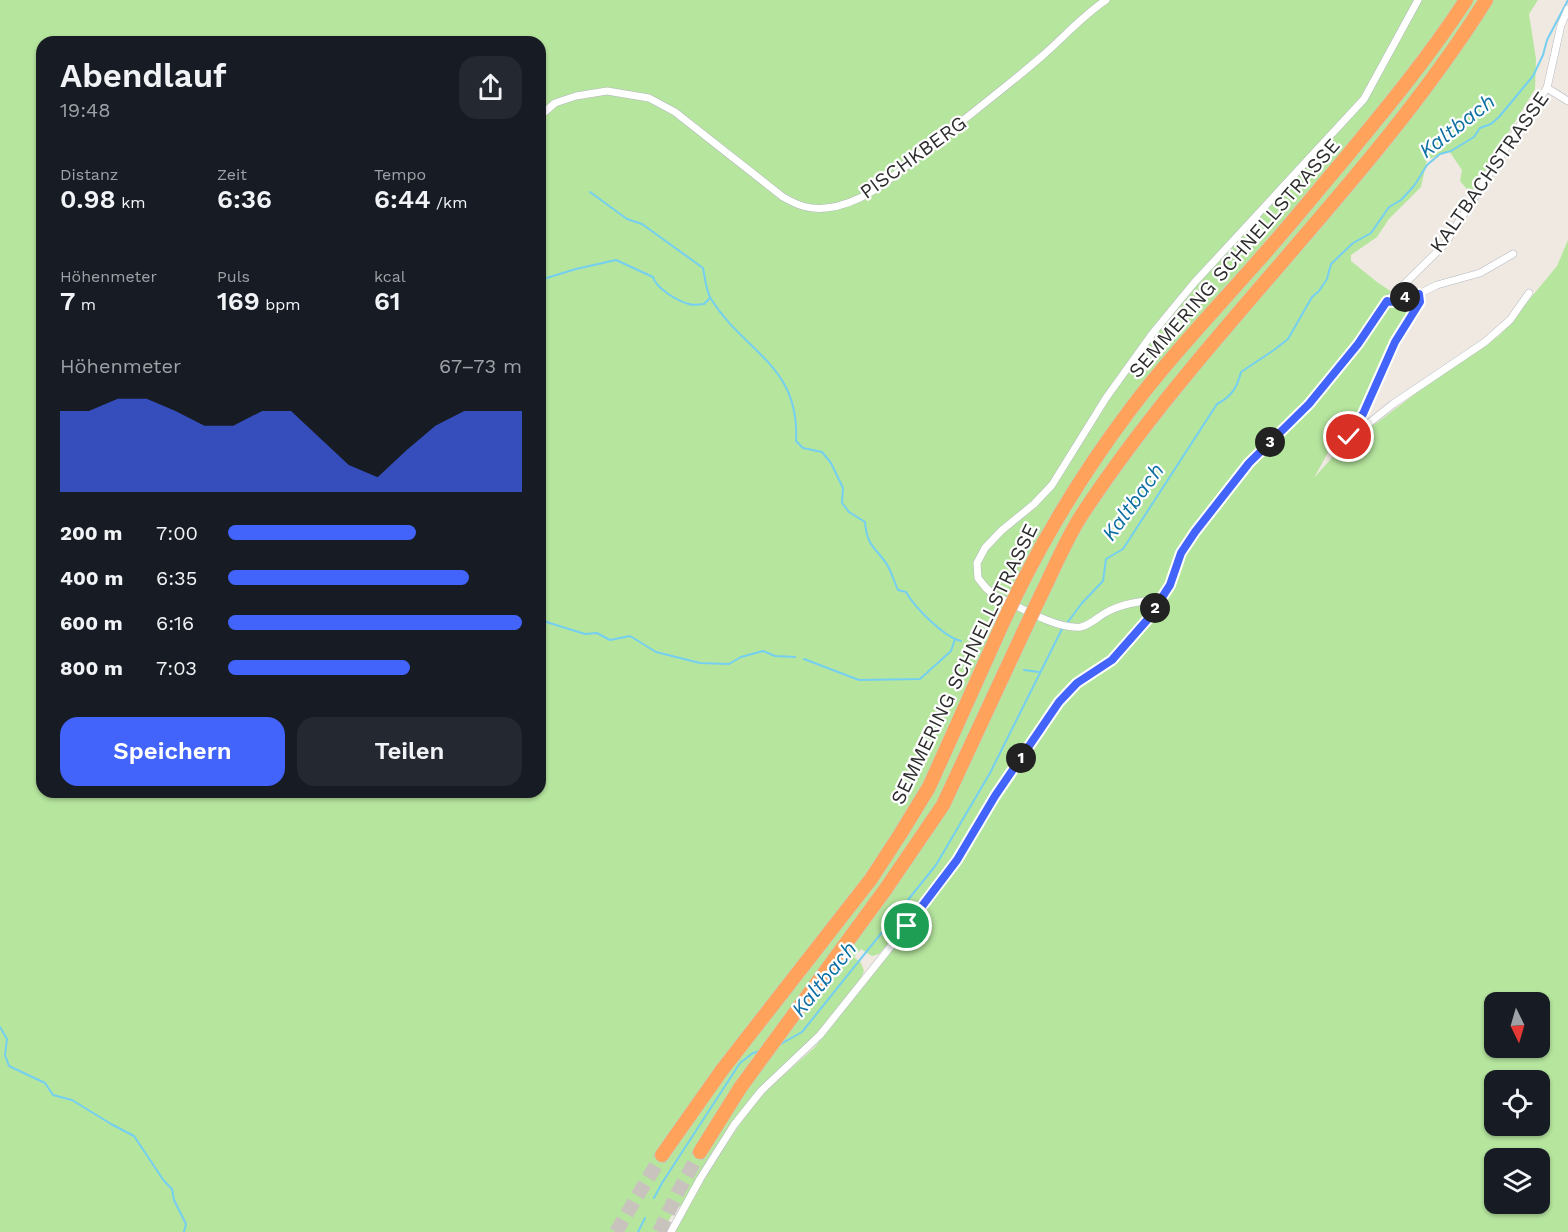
<!DOCTYPE html>
<html lang="de">
<meta charset="utf-8">
<style>
body{margin:0;font-family:"Work Sans",sans-serif;background:#242831;color:#f1f3f6;height:100vh;display:flex;flex-direction:column;font-size:22px;white-space:nowrap}
*{box-sizing:border-box;margin:0}
p{font-size:20px;color:#9ea1a6}
.icon{flex:none;width:33px;height:33px;fill:none;stroke:currentColor;stroke-width:2;stroke-linecap:round;stroke-linejoin:round}
.map{position:relative;flex:1;overflow:hidden}
.panel{position:absolute;left:36px;top:36px;width:510px;height:762px;display:flex;flex-direction:column;background:#171b24;border-radius:18px;box-shadow:0 2px 4px #0004}
.panel>*{flex:none}
.needle{width:39px;rotate:175deg}
.tools{position:absolute;left:1484px;top:992px;display:grid;gap:12px}
.tools a{display:grid;place-items:center;width:66px;height:66px;border-radius:12px;background:#171b24;box-shadow:0 2px 4px #0004;font-size:30px}
.pin{position:absolute;display:grid;place-items:center;width:51px;height:51px;color:#fff;margin:-26px;border:3px solid #fff;border-radius:50%;box-shadow:0 2px 6px #0007}
.km{position:absolute;width:30px;height:30px;margin:-15px;border-radius:50%;background:#222;color:#fff;font-size:16px;line-height:30px;text-align:center}
.round{display:grid;place-items:center;flex:none;width:63px;height:63px;border-radius:18px;background:#242831}
.summary{display:flex;align-items:center;justify-content:space-between;height:102px;padding:0 24px}
h1{font-size:33px;font-weight:600;line-height:45px}
.metrics{display:grid;grid-template-columns:repeat(3,1fr);gap:9px;height:102px;padding:6px 24px}
.metrics div{display:grid;align-content:center}
.metrics b{font-size:26px;font-weight:600}
.metrics small{font-size:16px;font-weight:400}
.metrics p{font-size:16px}
.chart{height:168px;padding:12px 24px}
.chart p{display:flex;justify-content:space-between}
.chart svg{width:100%;height:108px;margin-top:6px;fill:#4264fb;opacity:.7}
.action{display:flex;gap:12px;margin-top:auto;padding:12px 24px}
.action a{flex:1;height:69px;border-radius:18px;background:#4264fb;color:#fff;font-size:24px;font-weight:600;line-height:69px;text-align:center}
.action a+a{background:#242831;color:#f1f3f6}
ul{padding:0 24px;list-style:none;font-size:20px}
li{display:grid;grid-template-columns:96px 72px 1fr;align-items:center;height:45px}
li i{height:15px;border-radius:8px;background:#4264fb}
.map>svg:first-child{display:block}
.green{fill:#b6e59e;fill-rule:evenodd}
.lines{fill:none;stroke-linecap:round;stroke-linejoin:round}
.stream{stroke:#75cff0;stroke-width:2}
.motorway-tunnel{stroke:#c8c4bd;stroke-width:14;stroke-dasharray:14 7;stroke-linecap:butt}
.minor-casing{stroke:#b4b7c1;stroke-width:8}
.motorway-casing{stroke:#c9c9c9;stroke-width:15}
.minor{stroke:#fff;stroke-width:7}
.motorway{stroke:#ffa35c;stroke-width:14}
.motorway-bridge-casing{stroke:#c9c9c9;stroke-width:15;stroke-linecap:butt}
.motorway-bridge{stroke:#ffa35c;stroke-width:14}
.route-casing{stroke:#fff;stroke-width:12}
.route{stroke:#4264fb;stroke-width:8}
.labels{text-anchor:middle;stroke-width:4.5;stroke-linejoin:round;paint-order:stroke}
.street-label{font-size:20px;fill:#2e2e2e;stroke:#fff}
.water-label{font-size:21px;font-style:italic;fill:#0d6fa3;stroke:#fff}
</style>
<div class="map">
<svg width="1568" height="1232" viewBox="0 0 1568 1232">
<rect width="100%" height="100%" fill="#efe9e1"/>
<!-- green -->
<path class="green" d="M0 0H1538L1529 14 1536 59 1535 89 1471 194 1460 181 1462 170 1449 151 1427 160 1421 187 1389 219 1377 237 1351 255V261L1377 282 1414 307 1395 338 1357 418 1332 445 1314 478 1347 441 1378 422 1440 375 1501 334 1557 266 1568 240V1232H675L712 1166 744 1118 768 1089 815 1047 956 869 1063 693 948 869 920 905 879 954 872 956 861 949 854 957 861 963 864 971 860 981 812 1041 746 1104 730 1125 705 1164 683 1204 674 1211 668 1222 667 1232H0ZM42 42H540V792H42ZM1494 1002H1539V1047H1494ZM1494 1080H1539V1125H1494ZM1494 1158H1539V1203H1494Z"/>
<g class="lines">
<!-- stream -->
<g class="stream">
<path d="M590 192 627 219 642 224 703 268C705 277 706 291 711 299 744 352 800 365 796 441L803 448 822 452 831 463 843 488 842 503 849 512 865 522C867 549 878 548 889 568 892 575 895 583 898 590L906 592C915 608 944 637 961 641"/>
<path d="M540 280 576 269 616 260 653 277C656 288 677 301 689 304 693 306 699 304 704 304L710 298"/>
<polyline points="540,620 585,634 597,633 610,640 630,636 656,652 700,663 729,664 741,657 763,651 775,656 795,657"/>
<path d="M1067 623 1082 603 1103 581 1106 559 1123 549 1217 404C1231 397 1237 388 1241 372L1274 350 1288 339 1312 297 1319 291 1327 279 1331 264 1353 243 1371 233 1389 207 1401 200 1414 186 1427 165 1440 154 1451 151 1474 137 1480 128 1491 124 1499 117 1533 76 1543 55 1547 40 1568 0"/>
<polyline points="804,659 859,680 920,679 951,651 955,639"/>
<polyline points="1024,670 1039,672"/>
<polyline points="0,1027 7,1039 5,1055 9,1066 45,1083 53,1095 72,1100 111,1124 134,1136 164,1181 172,1189 174,1200 186,1224 184,1232"/>
<polyline points="779,1045 802,1032 936,865 990,773 1063,627"/>
<polyline points="654,1198 662,1183 740,1063 753,1053 760,1051"/>
<polyline points="638,1232 645,1218"/>
</g>
<!-- motorway-tunnel -->
<g class="motorway-tunnel">
<polyline points="616,1232 662,1155"/>
<polyline points="659,1232 678,1192 700,1152"/>
</g>
<!-- minor casing -->
<g class="minor-casing">
<g id="minor">
<polyline points="1547,88 1568,101"/>
<path d="M540 116 555 103 576 96 607 91 649 98 675 112 783 197C797 205 809 210 826 208 866 204 897 173 927 149 965 118 1004 89 1041 57 1063 38 1082 16 1106 0"/>
<polyline points="1419,294 1437,285 1480,273 1513,254"/>
<path d="M1387 301C1398 305 1408 293 1419 294L1420 302 1395 342 1363 414 1346 432 1348 436 1354 435 1393 404 1485 342 1510 320 1529 293"/>
<path d="M1159 601C1142 600 1121 604 1105 613 1098 617 1090 625 1081 627 1057 630 1016 605 994 595L986 588 978 578 977 563 985 548 1001 531 1034 504 1052 485 1106 398 1152 334 1194 283 1364 99 1418 0"/>
<polyline points="671,1232 700,1179 734,1125 761,1091 820,1035 940,885 1013,768 1036,739 1059,702 1077,683 1112,660 1148,619 1170,585 1181,553 1249,463 1309,404 1358,344 1387,301 1444,245 1523,121 1547,88 1561,25 1568,9"/>
</g>
</g>
<!-- motorway casing -->
<g class="motorway-casing">
<g id="motorway">
<path d="M1018 591C1050 527 1087 467 1130 410 1169 358 1214 311 1257 262 1286 230 1314 195 1342 162 1385 110 1429 57 1466 0"/>
<path d="M1040 597C1053 571 1065 541 1081 516 1201 333 1369 186 1486 0"/>
<polyline points="700,1152 740,1088 885,890 943,805 1023,633"/>
<polyline points="662,1155 722,1070 871,879 901,833 929,787 1005,618"/>
</g>
</g>
<!-- minor -->
<use href="#minor" class="minor"/>
<!-- motorway -->
<use href="#motorway" class="motorway"/>
<!-- motorway-bridge casing -->
<g class="motorway-bridge-casing">
<g id="motorway-bridge">
<polyline points="1005,618 1018,591"/>
<polyline points="1023,633 1040,597"/>
</g>
</g>
<!-- motorway-bridge -->
<use href="#motorway-bridge" class="motorway-bridge"/>
</g>
<g class="lines">
<!-- route casing -->
<g class="route-casing">
<path id="route" d="M907 926 957 860 995 796 1059 702 1077 683 1112 660 1148 619 1170 585 1181 553 1195 532 1249 463 1309 404 1358 344 1387 301C1398 305 1407 293 1419 294L1420 302 1395 342 1363 414 1346 432 1349 437"/>
</g>
<!-- route -->
<use href="#route" class="route"/>
</g>
<g class="labels">
<!-- street labels -->
<g class="street-label">
<text transform="translate(913 157) rotate(-36)" y="7">PISCHKBERG</text>
<text transform="translate(1489 172) rotate(-55)" y="7">KALTBACHSTRASSE</text>
<text transform="translate(1234 258) rotate(-49)" y="7">SEMMERING SCHNELLSTRASSE</text>
<text transform="translate(964 664) rotate(-64)" y="7">SEMMERING SCHNELLSTRASSE</text>
</g>
<!-- water labels -->
<g class="water-label">
<text transform="translate(1457 126) rotate(-38)" y="7">Kaltbach</text>
<text transform="translate(1133 502) rotate(-54)" y="7">Kaltbach</text>
<text transform="translate(824 979) rotate(-51)" y="7">Kaltbach</text>
</g>
</g>
</svg>
<div class="tools">
<a><svg class="needle" viewBox="-14 -14 28 28"><path d="M0-13l5 13h-10z" fill="#e53935"/><path d="M0 13l5-13h-10z" fill="#9ea1a6"/></svg></a>
<a><svg class="icon" aria-label="locate" viewBox="0 0 24 24"><circle cx="12" cy="12" r="6"/><path d="M12 2v4M12 18v4M2 12h4M18 12h4"/></svg></a>
<a><svg class="icon" aria-label="layers" viewBox="0 0 24 24"><path d="M12 4l9 5-9 5-9-5zM3 14l9 5 9-5"/></svg></a>
</div>
<div class="pin" style="left:907px;top:926px;background:#1e9e55"><svg class="icon" aria-label="arrive" viewBox="0 0 24 24"><path d="M6 21V4h12l-3 4 3 4H6"/></svg></div>
<div class="pin" style="left:1349px;top:437px;background:#d93025"><svg class="icon" aria-label="check" viewBox="0 0 24 24"><path d="M5 12l5 5 9-10"/></svg></div>
<b class="km" style="left:1021px;top:758px">1</b>
<b class="km" style="left:1155px;top:608px">2</b>
<b class="km" style="left:1270px;top:442px">3</b>
<b class="km" style="left:1405px;top:297px">4</b>
<section class="panel">
<div class="summary"><div><h1>Abendlauf</h1><p>19:48</p></div><a class="round"><svg class="icon" aria-label="share" viewBox="0 0 24 24"><path d="M12 15V3M7 8l5-5 5 5M5 13v7h14v-7"/></svg></a></div>
<div class="metrics">
<div><p>Distanz</p><b>0.98<small> km</small></b></div>
<div><p>Zeit</p><b>6:36</b></div>
<div><p>Tempo</p><b>6:44<small> /km</small></b></div>
</div>
<div class="metrics">
<div><p>Höhenmeter</p><b>7<small> m</small></b></div>
<div><p>Puls</p><b>169<small> bpm</small></b></div>
<div><p>kcal</p><b>61</b></div>
</div>
<div class="chart"><p><span>Höhenmeter</span>67–73 m</p>
<svg viewBox="0 0 160 44" preserveAspectRatio="none"><path d="M0 44V11L10 11L20 6L30 6L40 11L50 17L60 17L70 11L80 11L90 22L100 33L110 38L120 27L130 17L140 11L150 11L160 11V44z"/></svg>
</div>
<ul>
<li><b>200 m</b>7:00<i style="width:64%"></i></li>
<li><b>400 m</b>6:35<i style="width:82%"></i></li>
<li><b>600 m</b>6:16<i style="width:100%"></i></li>
<li><b>800 m</b>7:03<i style="width:62%"></i></li>
</ul>
<div class="action"><a>Speichern</a><a>Teilen</a></div>
</section>
</div>
